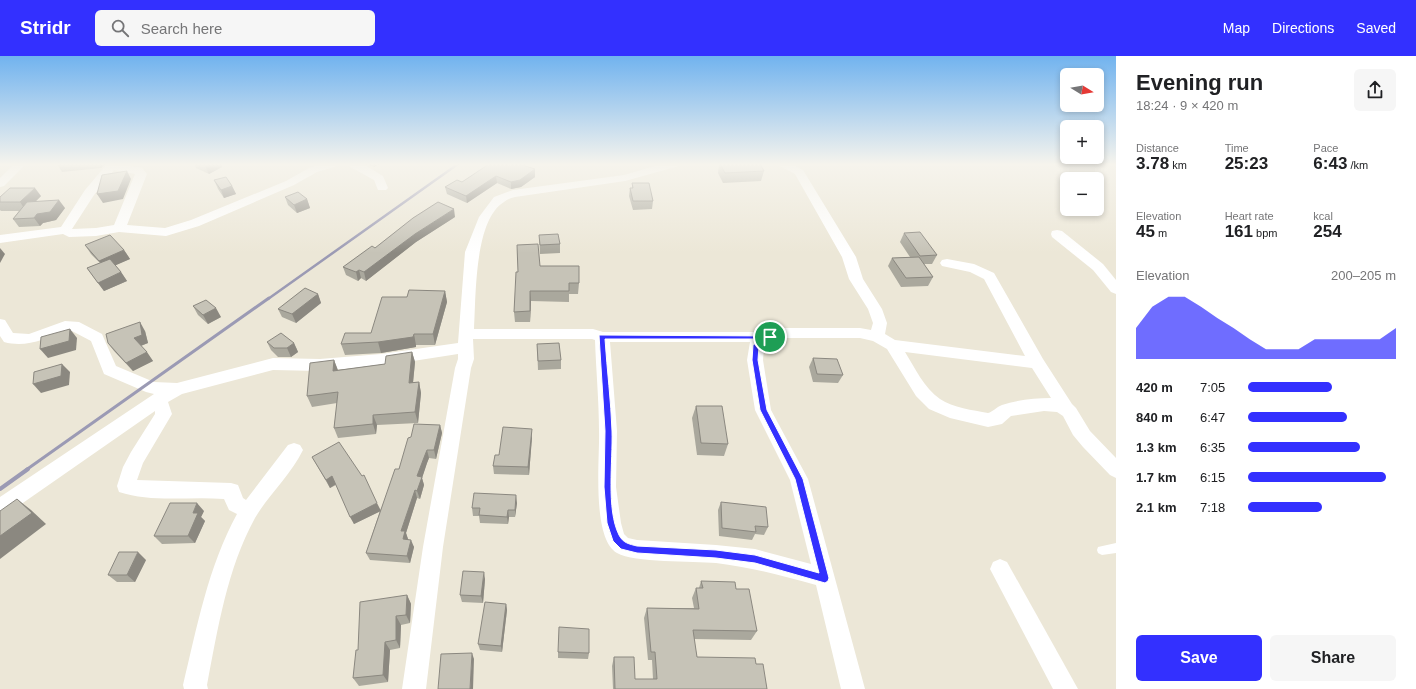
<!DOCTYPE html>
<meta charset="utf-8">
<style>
body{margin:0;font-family:Arial,sans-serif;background:#f6f6f6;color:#202124;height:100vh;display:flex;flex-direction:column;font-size:15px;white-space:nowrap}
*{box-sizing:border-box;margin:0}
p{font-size:13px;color:#757577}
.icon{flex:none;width:22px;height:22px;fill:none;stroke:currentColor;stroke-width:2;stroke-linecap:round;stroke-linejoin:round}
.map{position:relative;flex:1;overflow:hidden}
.drawer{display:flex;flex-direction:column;background:#fff;width:300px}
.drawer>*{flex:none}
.needle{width:26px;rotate:101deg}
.tools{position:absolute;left:1060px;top:12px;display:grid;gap:8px}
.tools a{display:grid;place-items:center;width:44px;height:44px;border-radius:6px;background:#fff;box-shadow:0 2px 6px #0003;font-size:20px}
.pin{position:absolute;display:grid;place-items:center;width:34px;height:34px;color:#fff;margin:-17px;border:2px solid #fff;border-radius:50%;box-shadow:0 1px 4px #0007}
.round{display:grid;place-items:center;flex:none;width:42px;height:42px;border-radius:6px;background:#f6f6f6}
.head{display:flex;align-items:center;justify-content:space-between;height:68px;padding:0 20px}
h1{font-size:22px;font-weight:800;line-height:30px}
.figures{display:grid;grid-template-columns:repeat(3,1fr);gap:6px;height:68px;padding:4px 20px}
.figures div{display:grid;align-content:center}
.figures b{font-size:17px;font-weight:800}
.figures small{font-size:11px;font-weight:400}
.figures p{font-size:11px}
.chart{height:112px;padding:8px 20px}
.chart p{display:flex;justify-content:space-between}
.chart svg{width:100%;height:72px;margin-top:4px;fill:#3330ff;opacity:.7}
.action{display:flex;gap:8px;margin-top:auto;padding:8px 20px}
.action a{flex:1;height:46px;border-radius:6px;background:#3330ff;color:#fff;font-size:16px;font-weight:800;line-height:46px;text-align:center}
.action a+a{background:#f6f6f6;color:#202124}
ul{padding:0 20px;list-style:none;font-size:13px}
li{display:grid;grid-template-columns:64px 48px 1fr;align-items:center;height:30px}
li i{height:10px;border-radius:5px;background:#3330ff}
header{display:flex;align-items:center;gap:24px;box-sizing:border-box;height:56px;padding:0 20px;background:#3330ff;color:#fff}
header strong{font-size:19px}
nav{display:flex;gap:22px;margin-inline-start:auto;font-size:14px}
.search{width:280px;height:36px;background:#f6f6f6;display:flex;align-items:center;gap:10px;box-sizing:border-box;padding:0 14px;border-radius:6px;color:#757577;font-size:15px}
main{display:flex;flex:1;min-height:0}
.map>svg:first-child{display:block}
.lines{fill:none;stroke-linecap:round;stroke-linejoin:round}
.service{fill:#fff;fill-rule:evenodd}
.minor{fill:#fff;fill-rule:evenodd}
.rail-far2{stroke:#9b9ab4;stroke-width:2.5}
.rail-far1{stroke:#9b9ab4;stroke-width:3}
.rail{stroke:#9b9ab4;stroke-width:4}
.wall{fill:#aaa89d}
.shaded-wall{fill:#8b8880}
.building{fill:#c6c3b7;stroke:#8b8880}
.route{fill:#3330ff;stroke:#fff;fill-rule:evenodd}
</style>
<header>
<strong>Stridr</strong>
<div class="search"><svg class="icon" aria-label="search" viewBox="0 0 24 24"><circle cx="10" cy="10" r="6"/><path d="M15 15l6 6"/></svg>Search here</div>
<nav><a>Map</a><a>Directions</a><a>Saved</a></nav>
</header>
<main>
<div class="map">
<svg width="1116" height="633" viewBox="0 0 1116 633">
<rect width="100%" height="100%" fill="#ece7d7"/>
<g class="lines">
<!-- service -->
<polygon class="service" points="1116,487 1116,497 1102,499 1098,497 1097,494 1098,491"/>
<!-- minor -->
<g class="minor">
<polygon points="14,108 26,108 4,130 0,131 0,122"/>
<path d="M107 108 138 111 142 112 147 118 127 169 165 172 191 164 286 125 309 112 320 108H338L337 110 317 116 294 129 199 170 166 180 119 176 96 180 69 181 63 178 0 187V179L61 171 85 134ZM114 114 135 118 114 169 96 172 72 173 94 139Z"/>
<polygon points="345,108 363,108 383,120 388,132 386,134 378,134 374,124"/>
<path d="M662 108H680L679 110 625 125 515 141C511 142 507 143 504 146 474 164 476 241 474 273H593L603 276H770L781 272H860L871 274 873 267 868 253 849 223 842 201 795 118 776 108H791L803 114 856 201 863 223 882 253 887 267 885 278 895 284 1025 300 984 223 970 216 942 210 940 207 942 204 947 203 974 208 994 217 1043 303 1072 348 1076 352 1090 375 1116 402V422L1110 419 1083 391 1073 379 1063 360 1057 356 1044 355 1011 360 1002 368 988 371 950 362 929 353 916 340 887 293 873 285 860 282H783L764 292 763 304 771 354 808 423 865 633H841L816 529C783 520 750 511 716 507 693 505 634 507 617 497 591 482 600 401 599 375 599 345 596 314 595 284L592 283H473L474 303 471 312 443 491 426 633H402L423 491 455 312 458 303V298L381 310 320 315 273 314 182 338 168 346 172 358 143 407 137 424 231 427 238 429 243 442 246 444 288 389 294 387 300 389 303 394C291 419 269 438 255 462 227 513 218 572 207 629L208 633H184L183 629C197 571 208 511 237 458L229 454 224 443C190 440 152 447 119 436L117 430 123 411 131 396 155 358V355L7 458 0 461V441L154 338 146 336 104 318 91 285 72 275H66C45 283 26 292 4 286L0 280V263L5 264 13 277 29 278 65 265 79 266 102 278 116 310 154 326 177 327 273 302 320 303 381 298 458 287 465 196 479 161 494 141 513 134 624 119ZM610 286H750L747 304 755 354 790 424 811 508 755 493 716 489 637 484 628 482 624 478 621 467 616 431 617 375ZM905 296 1032 312 1051 342C1035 342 1017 344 1002 349 996 351 993 356 988 357 973 354 953 352 940 343 924 332 915 312 905 296Z"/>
<polygon points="1057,174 1062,175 1103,208 1116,224 1116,238 1111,236 1093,214 1052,181 1051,178 1052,175"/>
<polygon points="1000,503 1007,506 1078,633 1053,633 990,513 993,506"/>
</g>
<!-- rail-far2 -->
<polyline class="rail-far2" points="268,243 458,108"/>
<!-- rail-far1 -->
<polyline class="rail-far1" points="26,414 269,242"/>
<!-- rail -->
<polyline class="rail" points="0,433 28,413"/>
</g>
<!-- wall -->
<g class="wall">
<polygon points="57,108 105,108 101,112 62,116"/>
<polygon points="194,108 221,108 222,111 209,118 196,112"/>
<polygon points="366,108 379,108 374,111"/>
<polygon points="526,108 524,110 535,113 535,121 521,131 511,133 497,127 467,147 447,138 445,131"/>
<polygon points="719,108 764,115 761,125 723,127 718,117"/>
<polygon points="214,124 232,130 236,138 224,142 218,133"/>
<polygon points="632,127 653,145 652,153 633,154 629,140 630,132 632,132"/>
<polygon points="41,140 35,146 65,152 56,164 43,167 40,170 19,171 13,163 19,155 1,155 0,154 0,141"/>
<polygon points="285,141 307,143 310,152 297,157 288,149"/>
<polygon points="455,161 416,186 366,225 361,222 358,225 346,219 343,211 375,192"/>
<polygon points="904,177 937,199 932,208 924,208 933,221 928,230 901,231 888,210 892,202 910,201 900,186"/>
<polygon points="539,179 560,188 560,197 540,198"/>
<polygon points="85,189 124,194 130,203 115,209 121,216 127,225 104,235 87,212 100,207 91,198"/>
<polygon points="540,210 579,227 578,238 569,238 569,246 531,245 530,266 515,266 514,256 518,216"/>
<polygon points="445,235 447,246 435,289 416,289 416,291 381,297 345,299 341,288 371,277 407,241"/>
<polygon points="318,238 321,247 296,267 282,261 278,253"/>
<polygon points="193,250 221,261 208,268 198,259"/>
<polygon points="145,275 148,287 141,290 153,305 133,315 114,295 108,287"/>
<polygon points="267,286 294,287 298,296 291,301 278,301 271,294"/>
<polygon points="537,288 561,304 561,313 538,314"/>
<polygon points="412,296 415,306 413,326 419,326 421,337 418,367 377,369 376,378 338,382 334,372 337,347 312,351 307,340 334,304 338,314 385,308"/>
<polygon points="813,302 843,319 838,327 813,326 809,311"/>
<polygon points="696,350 728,388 724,400 697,399 692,362"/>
<polygon points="440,369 442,377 436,403 429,402 427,407 422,422 424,429 420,443 417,442 406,477 408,483 414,491 410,507 370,504 366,497 380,455 354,468 336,429 330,432 312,401 381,454 399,413 411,381"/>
<polygon points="532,381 529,419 494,418 493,410 499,399"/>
<polygon points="721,446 768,471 764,479 755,478 752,484 719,480 718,454"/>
<polygon points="517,447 515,461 509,461 508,468 480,467 479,460 473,460 472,452"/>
<polygon points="204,455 201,461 205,465 195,487 162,488 154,480"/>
<polygon points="146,504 135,526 117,526 108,519"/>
<polygon points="485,523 483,547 462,546 460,539"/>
<polygon points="701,525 736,533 757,575 751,584 694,583 697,601 756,608 767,633 613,633 612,610 614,601 635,623 653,623 652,604 648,604 644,562 647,552 694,552 692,542 696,532 699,532"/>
<polygon points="407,539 411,548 410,567 401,569 400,592 390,594 388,626 359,630 353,622 358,594"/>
<polygon points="506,548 507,554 502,596 480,594 478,588"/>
<polygon points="558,596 589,597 588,603 558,602"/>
</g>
<!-- shaded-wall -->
<g class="shaded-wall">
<polygon points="99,108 105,108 101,112"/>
<polygon points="208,108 221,108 222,111 209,118 205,110"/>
<polygon points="373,108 379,108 374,111"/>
<polygon points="517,108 526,108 517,115"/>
<polygon points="535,113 535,121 521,131 511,133 511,126"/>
<polygon points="127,115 131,123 123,143 103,147 97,138"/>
<polygon points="496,120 497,127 467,147 466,140"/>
<polygon points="232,130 236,138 224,142 221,134"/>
<polygon points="35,132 41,140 26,155 20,146"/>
<polygon points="307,143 310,152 297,157 294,149"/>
<polygon points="59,144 65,152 56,164 43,167 40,170 34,162 37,158"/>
<polygon points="454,153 455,161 416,186 366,225 364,216 415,178"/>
<polygon points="0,192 5,198 0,207"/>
<polygon points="124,194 130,203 105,214 99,205"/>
<polygon points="359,214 361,222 358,225 356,216"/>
<polygon points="121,216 127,225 104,235 98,227"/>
<polygon points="445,235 447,246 435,289 433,278"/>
<polygon points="530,235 531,245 530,266"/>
<polygon points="318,238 321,247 296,267 292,258"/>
<polygon points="216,252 221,261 208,268 203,259"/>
<polygon points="140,266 145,275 148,287 140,290 134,282"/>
<polygon points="70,273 77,282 76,294 48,302 40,293"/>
<polygon points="414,278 416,289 416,291 381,297 378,286"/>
<polygon points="294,287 298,296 291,301 287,292"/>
<polygon points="147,296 153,305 133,315 126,307"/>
<polygon points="412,296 415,306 412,337 409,327"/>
<polygon points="334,304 338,315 333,315"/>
<polygon points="62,308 70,316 69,329 41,337 33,328"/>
<polygon points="419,326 421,337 418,367 415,356"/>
<polygon points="373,359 377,369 376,378 373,368"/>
<polygon points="440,369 442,377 436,403 434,394"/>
<polygon points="532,373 532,381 529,419 528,411"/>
<polygon points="427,394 429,402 427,407 422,422 424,429 420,443 417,435 417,420 425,399"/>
<polygon points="332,420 336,428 330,432 326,424"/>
<polygon points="415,434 417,442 406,477 408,483 406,490 401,475"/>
<polygon points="516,439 517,447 515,461 515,454"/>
<polygon points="17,443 31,454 46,468 0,503 0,480"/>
<polygon points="197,447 204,455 201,461 205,465 195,487 188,480 193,457"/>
<polygon points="377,447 381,455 354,468 350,461"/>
<polygon points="508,454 509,461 508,468 507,461"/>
<polygon points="411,484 414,491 410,507 407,500"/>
<polygon points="138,496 146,504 135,526 127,519"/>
<polygon points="484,516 485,523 483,547 481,540"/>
<polygon points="407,539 411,548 410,567 406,559"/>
<polygon points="506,548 507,554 502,596 501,590"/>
<polygon points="396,560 401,569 400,592 396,584"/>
<polygon points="385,586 390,594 388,626 383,619"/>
<polygon points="472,597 474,603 473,633 470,633"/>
</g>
<!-- building -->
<g class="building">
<polygon points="489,108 519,108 535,113 520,124 511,126 496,120 466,140 445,131 457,124 462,126"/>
<polygon points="720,108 760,108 764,115 725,117"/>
<polygon points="127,115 118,135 97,138 102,119"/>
<polygon points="226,121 232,130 221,134 214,124"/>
<polygon points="632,127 649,127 653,145 633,145 630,132 633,132"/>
<polygon points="10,132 35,132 20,146 0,146 0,141"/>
<polygon points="298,136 307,143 294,149 285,141"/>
<polygon points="59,144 50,156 37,158 34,162 13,163 27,146"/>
<polygon points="438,146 454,153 415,178 364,216 359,214 356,216 343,211 372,190 375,192 413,162"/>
<polygon points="920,176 937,199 920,200 904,177"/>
<polygon points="558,178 560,188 540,189 539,179"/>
<polygon points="110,179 124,194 99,205 85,189"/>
<polygon points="538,188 540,210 579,210 579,227 569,227 569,235 530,235 530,255 514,256 516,216 518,216 517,189"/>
<polygon points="919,201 933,221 906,222 892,202"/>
<polygon points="110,203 121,216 98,227 87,212"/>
<polygon points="305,232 318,238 292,258 278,253"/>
<polygon points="409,234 445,235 433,278 414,278 413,281 378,286 341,288 345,277 371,277 382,241 407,241"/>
<polygon points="206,244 216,252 203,259 193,250"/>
<polygon points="140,266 142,279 134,282 147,296 126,307 108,287 106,278"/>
<polygon points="70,273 69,285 40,293 41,281"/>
<polygon points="281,277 294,287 287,292 274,292 267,286"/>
<polygon points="559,287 561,304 538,305 537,288"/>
<polygon points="412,296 409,327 419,326 415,356 373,359 373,368 334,372 338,336 307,340 310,307 334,304 333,315 385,308 386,300"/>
<polygon points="813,302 837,303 843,319 817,318"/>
<polygon points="62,308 61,320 33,328 34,316"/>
<polygon points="696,350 722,350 728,388 701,387"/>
<polygon points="414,368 440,369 434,394 427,394 425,399 417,420 422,421 417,435 415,434 401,475 405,475 403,483 411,484 407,500 366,497 395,413 399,413 408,382 411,381"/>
<polygon points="503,371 532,373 528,411 493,410 495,399 499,399"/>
<polygon points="339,386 362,420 364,419 377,447 350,461 332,420 326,424 312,401"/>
<polygon points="474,437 516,439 515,454 508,454 507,461 479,459 480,452 472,452"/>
<polygon points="17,443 32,457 0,480 0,455"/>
<polygon points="721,446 766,451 768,471 755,470 756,476 722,472"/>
<polygon points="170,447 197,447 193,457 198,457 188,480 154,480"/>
<polygon points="119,496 138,496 127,519 108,519"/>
<polygon points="463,515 484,516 481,540 460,539"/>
<polygon points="701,525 735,526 736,533 749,533 757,575 693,574 697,601 755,602 756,608 763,608 767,633 615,633 614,601 634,601 635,623 657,623 655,596 651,596 647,552 699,553 696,532 703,532"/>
<polygon points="407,539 406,559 396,560 396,584 385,586 383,619 353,622 356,594 358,594 360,546"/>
<polygon points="485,546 506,548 501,590 478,588"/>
<polygon points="559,571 589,573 589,597 558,596"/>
<polygon points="472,597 470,633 438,633 441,598"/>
</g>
<!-- sky -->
<linearGradient id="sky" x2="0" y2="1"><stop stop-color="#71b3ef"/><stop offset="0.55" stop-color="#f6f4ed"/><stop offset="1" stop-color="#f6f4ed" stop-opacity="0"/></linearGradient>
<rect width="1116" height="197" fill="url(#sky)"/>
<!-- route -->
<path class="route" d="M599 279 772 280V283L759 290 758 304 767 354 803 423 829 522 828 525 825 527 755 507 716 502 637 497 621 493 613 485 607 467 604 431 605 375ZM605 283H762L753 289 752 304 760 354 795 423 819 517 755 499 716 494 637 490C629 488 623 487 619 479 606 453 613 405 612 375 611 345 607 314 605 283Z"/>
</svg>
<div class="tools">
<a><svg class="needle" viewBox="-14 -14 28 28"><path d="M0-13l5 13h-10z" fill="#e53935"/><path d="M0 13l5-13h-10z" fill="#757577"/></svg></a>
<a>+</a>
<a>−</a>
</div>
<div class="pin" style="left:770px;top:281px;background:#1e9e55"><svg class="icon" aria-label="arrive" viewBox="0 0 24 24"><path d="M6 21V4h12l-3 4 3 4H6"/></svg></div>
</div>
<section class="drawer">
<div class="head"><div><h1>Evening run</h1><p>18:24 · 9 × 420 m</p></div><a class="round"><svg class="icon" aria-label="share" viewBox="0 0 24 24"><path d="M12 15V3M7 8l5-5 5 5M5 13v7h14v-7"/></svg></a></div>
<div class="figures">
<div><p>Distance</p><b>3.78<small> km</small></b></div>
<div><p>Time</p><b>25:23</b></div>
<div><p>Pace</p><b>6:43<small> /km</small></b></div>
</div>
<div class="figures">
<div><p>Elevation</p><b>45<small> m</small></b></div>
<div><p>Heart rate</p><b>161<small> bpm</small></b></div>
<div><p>kcal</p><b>254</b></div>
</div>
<div class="chart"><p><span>Elevation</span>200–205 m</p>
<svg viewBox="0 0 160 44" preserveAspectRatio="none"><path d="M0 44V25L10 12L20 6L30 6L40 12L50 19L60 25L70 32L80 38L90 38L100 38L110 32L120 32L130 32L140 32L150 32L160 25V44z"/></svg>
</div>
<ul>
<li><b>420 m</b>7:05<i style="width:57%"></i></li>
<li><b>840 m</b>6:47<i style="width:67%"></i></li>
<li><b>1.3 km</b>6:35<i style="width:76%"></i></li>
<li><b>1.7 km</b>6:15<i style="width:93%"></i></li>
<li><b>2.1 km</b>7:18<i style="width:50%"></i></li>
</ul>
<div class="action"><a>Save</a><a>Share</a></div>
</section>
</main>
